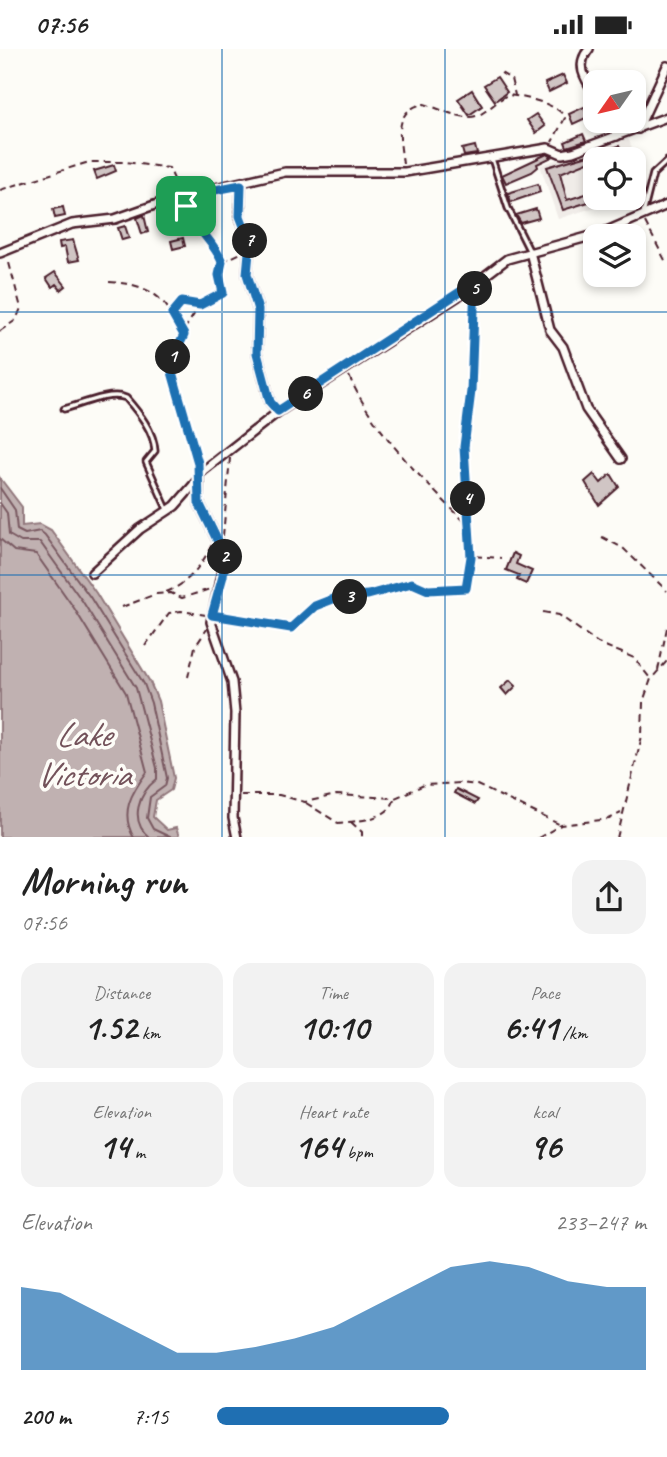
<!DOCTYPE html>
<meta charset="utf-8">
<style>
body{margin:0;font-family:Caveat,sans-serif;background:#f2f2f2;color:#222;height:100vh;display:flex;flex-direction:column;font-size:26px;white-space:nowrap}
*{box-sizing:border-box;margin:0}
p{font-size:23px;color:#767676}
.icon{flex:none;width:38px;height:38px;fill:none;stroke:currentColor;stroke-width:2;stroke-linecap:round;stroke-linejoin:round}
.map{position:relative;height:788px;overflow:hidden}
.drawer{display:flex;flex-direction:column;background:#fff;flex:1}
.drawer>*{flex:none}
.needle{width:46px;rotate:236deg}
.controls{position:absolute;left:583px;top:21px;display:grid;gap:14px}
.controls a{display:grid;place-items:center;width:63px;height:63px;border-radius:14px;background:#fff;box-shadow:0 4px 10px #0003;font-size:35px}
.pin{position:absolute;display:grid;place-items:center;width:60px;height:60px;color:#fff;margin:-30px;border-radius:14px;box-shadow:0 4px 10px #0006}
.km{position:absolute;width:35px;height:35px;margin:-18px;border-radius:50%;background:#222;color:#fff;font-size:19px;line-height:35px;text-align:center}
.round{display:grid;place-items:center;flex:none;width:74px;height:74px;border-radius:21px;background:#f2f2f2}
.summary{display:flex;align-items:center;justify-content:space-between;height:119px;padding:0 21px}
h1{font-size:38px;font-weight:700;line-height:52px}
.figures{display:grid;grid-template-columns:repeat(3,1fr);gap:10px;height:119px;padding:7px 21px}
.figures div{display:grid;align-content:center;border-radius:18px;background:#f2f2f2;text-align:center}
.figures b{font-size:35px;font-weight:700}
.figures small{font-size:19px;font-weight:400}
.figures p{font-size:19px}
.chart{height:196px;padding:14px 21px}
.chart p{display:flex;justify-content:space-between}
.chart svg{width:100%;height:126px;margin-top:7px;fill:#1f6fb2;opacity:.7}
ul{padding:0 21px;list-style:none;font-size:23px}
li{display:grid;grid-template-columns:112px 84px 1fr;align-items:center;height:52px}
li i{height:18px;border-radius:9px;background:#1f6fb2}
.status{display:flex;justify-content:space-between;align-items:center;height:49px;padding:0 35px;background:#fff;direction:ltr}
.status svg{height:19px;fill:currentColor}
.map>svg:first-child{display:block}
.built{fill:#f0ece8}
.water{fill:#c0b1b1;stroke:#91777b;stroke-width:2}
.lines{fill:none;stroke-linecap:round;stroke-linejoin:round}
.shore{stroke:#795961;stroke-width:2}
.building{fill:#d0c5c4;stroke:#4a1f2b;stroke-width:2}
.lane-casing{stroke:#4a1f2b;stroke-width:9}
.street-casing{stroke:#4a1f2b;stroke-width:12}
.path{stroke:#4a1f2b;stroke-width:2;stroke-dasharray:7 5;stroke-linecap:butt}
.lane{stroke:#fdfcf7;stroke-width:3.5}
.street{stroke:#fdfcf7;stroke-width:7}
.route-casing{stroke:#fff;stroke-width:14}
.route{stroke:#1f6fb2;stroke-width:9}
.grid{fill:none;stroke:#1f6fb2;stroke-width:2;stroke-opacity:0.55}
.labels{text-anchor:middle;stroke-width:7;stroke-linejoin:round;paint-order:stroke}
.water-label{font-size:35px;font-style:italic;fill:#73525a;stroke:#fdfcf7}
</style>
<div class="status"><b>07:56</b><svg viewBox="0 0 49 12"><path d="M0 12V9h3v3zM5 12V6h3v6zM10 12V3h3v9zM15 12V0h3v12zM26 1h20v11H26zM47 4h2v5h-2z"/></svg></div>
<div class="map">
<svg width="667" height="789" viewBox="0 0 667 789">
<rect width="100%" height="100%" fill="#fdfcf7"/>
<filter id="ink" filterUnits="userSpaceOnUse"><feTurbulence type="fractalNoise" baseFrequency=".0143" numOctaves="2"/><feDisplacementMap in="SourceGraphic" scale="14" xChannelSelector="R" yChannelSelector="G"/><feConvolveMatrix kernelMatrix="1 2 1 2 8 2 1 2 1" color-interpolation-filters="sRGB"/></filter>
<g filter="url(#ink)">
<!-- built -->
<polygon class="built" points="628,88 646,141 634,145 634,110 595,110 595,149 623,149 558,170 540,116"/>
<!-- water -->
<polygon class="water" points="0,429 22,458 22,477 40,475 51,481 96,544 150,633 158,652 174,729 171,741 156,751 153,768 167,781 176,779 179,788 0,788"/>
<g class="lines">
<!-- shore -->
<g class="shore">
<polyline points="0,439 15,461 17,481 25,485 40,482 45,486 90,548 144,635 151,654 167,729 165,737 150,748 147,769 153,780 172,789"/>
<path d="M0 454 7 464 9 486 21 493H40L83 553 136 639 157 719V730C139 744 128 771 150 789"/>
<path d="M0 490 14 502 36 505 74 559 126 644 147 723C132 743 119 763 134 789"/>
</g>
</g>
<!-- building -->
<g class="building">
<polygon points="563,26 567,34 549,43 545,34"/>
<polygon points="497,28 507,43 495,52 484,36"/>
<polygon points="472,41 482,57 469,66 458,50"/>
<polygon points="584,58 588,68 573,75 569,65"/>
<polygon points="536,65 545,77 536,84 527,71"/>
<polygon points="583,85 586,92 567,98 565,93"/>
<polygon points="475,97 477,105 464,107 462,100"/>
<polygon points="619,97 625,110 614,110 613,107 595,110 560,124 567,151 595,142 595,151 563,161 547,118"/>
<polygon points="547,105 552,108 537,115 538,118 532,123 506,134 502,126"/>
<polygon points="114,116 116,122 97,130 94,122"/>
<polygon points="538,135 540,143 511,153 508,144"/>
<polygon points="63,158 65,167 55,169 53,160"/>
<polygon points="536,160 539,169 521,174 516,166"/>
<polygon points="144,166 148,183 142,185 137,169"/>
<polygon points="125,177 129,189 122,191 118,179"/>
<polygon points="183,189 185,197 173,200 171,192"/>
<polygon points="73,191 79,211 68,213 65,198 60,199 59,193"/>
<polygon points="55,223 66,237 61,241 56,235 52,238 46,229"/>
<polygon points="594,425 601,434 611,425 619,438 599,456 585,433"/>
<polygon points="513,504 519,507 516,515 532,522 526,535 517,531 519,526 506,521"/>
<polygon points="510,631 516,637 507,646 501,639"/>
<polygon points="456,740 478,751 475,755 454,744"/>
</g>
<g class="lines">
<!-- lane casing -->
<g class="lane-casing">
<g id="lane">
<polyline points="492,110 508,159 530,203"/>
<polyline points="643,165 653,125 667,112"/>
<path d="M64 360C80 356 110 342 126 349 139 364 154 382 155 402L146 413 167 460"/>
</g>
</g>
<!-- street casing -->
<g class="street-casing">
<g id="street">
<path d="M589 0C575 16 585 30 595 45"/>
<polyline points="609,72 617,87"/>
<polyline points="638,80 667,17"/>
<polyline points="241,136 240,168 250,193 247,225 258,261 257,304 270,353 278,363"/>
<polyline points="530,203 550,281 563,298 586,360 621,410"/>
<polyline points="0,204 72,175 115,170 180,147 285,123 405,123 548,99 562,105 573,103 667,68"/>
<polyline points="92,524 140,480 175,457 196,433"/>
<polyline points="237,789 233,769 235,664 232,633 211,573 225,507 199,454 199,425 278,363 457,248 507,210 602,184 667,156"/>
</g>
</g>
<!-- path -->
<g class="path">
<polyline points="501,24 511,30 515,46"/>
<path d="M403 115C400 90 392 61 424 55 440 59 462 73 479 66 489 61 497 52 507 46 521 47 560 55 565 69L552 93"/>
<polyline points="0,141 89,113 125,113 169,119 178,139"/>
<polyline points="645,173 667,215"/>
<polyline points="222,213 241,204"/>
<path d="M109 233C138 234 161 242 174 270 178 277 183 281 184 289L174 307 172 323 198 417"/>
<polyline points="173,264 182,253 199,255"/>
<path d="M184 281 200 256 221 246C223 239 218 233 219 225 219 221 221 218 221 214 223 189 185 178 186 154"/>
<polyline points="0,282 16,271 21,259 8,210"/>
<path d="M349 327C375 385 425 433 469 477"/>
<polyline points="223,487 230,409"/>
<polyline points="602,488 623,499 667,542"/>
<polyline points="471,507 464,398 471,342 475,245"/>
<path d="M166 543C188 535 202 516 212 495"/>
<polyline points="122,558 156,545 171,544 182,549 210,540"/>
<polyline points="543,563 559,566 598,594 634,609 650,629"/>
<polyline points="218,568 291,579 326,551 368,546 412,534 428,541 443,542 463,541 469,536 471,507 501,509"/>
<polyline points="145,597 169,564 181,562 206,566"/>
<polyline points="658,621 667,579"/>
<polyline points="188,628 195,598 207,580"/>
<polyline points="241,746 279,746 305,753 336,746 395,749 424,736 461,734 477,736 561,776"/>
<path d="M306 754 338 774C356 772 389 771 394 751"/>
<polyline points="351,773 362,783 362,789"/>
<polyline points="538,789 561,776 609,770 621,764"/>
<polyline points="617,789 642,687 643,653 651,630 667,612"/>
</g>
<!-- lane -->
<use href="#lane" class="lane"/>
<!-- street -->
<use href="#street" class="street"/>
</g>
</g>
<g class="lines" filter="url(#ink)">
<!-- route casing -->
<g class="route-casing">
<path id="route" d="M241 136 240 167 250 193 247 225 258 261 257 304 270 353 278 362 475 233 471 342 464 398 471 508 466 539 428 541 412 534 368 546 338 548 315 557 291 579 212 566 223 527 225 507 199 454 198 414 172 323 174 307 184 286 172 265 182 253 200 256 223 244 219 226 222 213C212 187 182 171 189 146Z"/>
</g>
<!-- route -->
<use href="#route" class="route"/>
</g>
<!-- grid -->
<path class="grid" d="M222 0V789M445 0V789M0 263H667M0 526H667"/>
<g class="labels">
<!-- water labels -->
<g class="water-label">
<text x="83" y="697">Lake<tspan x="83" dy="40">Victoria</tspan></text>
</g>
</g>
</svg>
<div class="controls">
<a><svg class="needle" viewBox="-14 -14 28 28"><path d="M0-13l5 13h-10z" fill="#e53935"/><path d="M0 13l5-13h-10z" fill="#767676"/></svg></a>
<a><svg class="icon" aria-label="locate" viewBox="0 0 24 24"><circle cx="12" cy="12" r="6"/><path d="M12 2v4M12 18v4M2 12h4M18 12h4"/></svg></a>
<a><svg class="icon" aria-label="layers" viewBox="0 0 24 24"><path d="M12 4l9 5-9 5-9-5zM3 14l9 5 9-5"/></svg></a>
</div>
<div class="pin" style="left:186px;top:157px;background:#1e9e55"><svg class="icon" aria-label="arrive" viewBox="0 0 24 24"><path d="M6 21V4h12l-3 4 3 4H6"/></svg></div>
<b class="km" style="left:173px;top:308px">1</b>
<b class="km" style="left:225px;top:508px">2</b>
<b class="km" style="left:350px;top:548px">3</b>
<b class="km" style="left:468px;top:450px">4</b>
<b class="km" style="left:475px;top:240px">5</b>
<b class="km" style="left:306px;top:345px">6</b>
<b class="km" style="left:250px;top:192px">7</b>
</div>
<section class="drawer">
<div class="summary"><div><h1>Morning run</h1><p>07:56</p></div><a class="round"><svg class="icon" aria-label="share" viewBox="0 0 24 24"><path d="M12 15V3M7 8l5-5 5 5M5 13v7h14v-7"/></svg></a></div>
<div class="figures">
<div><p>Distance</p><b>1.52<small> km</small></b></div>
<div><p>Time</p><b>10:10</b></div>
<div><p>Pace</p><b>6:41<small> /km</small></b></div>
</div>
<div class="figures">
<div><p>Elevation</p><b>14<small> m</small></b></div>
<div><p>Heart rate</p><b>164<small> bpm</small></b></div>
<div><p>kcal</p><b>96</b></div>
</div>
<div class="chart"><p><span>Elevation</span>233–247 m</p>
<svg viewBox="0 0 160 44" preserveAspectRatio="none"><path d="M0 44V15L10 17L20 24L30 31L40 38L50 38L60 36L70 33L80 29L90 22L100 15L110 8L120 6L130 8L140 13L150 15L160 15V44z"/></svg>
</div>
<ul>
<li><b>200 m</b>7:15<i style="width:54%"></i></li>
</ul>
</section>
